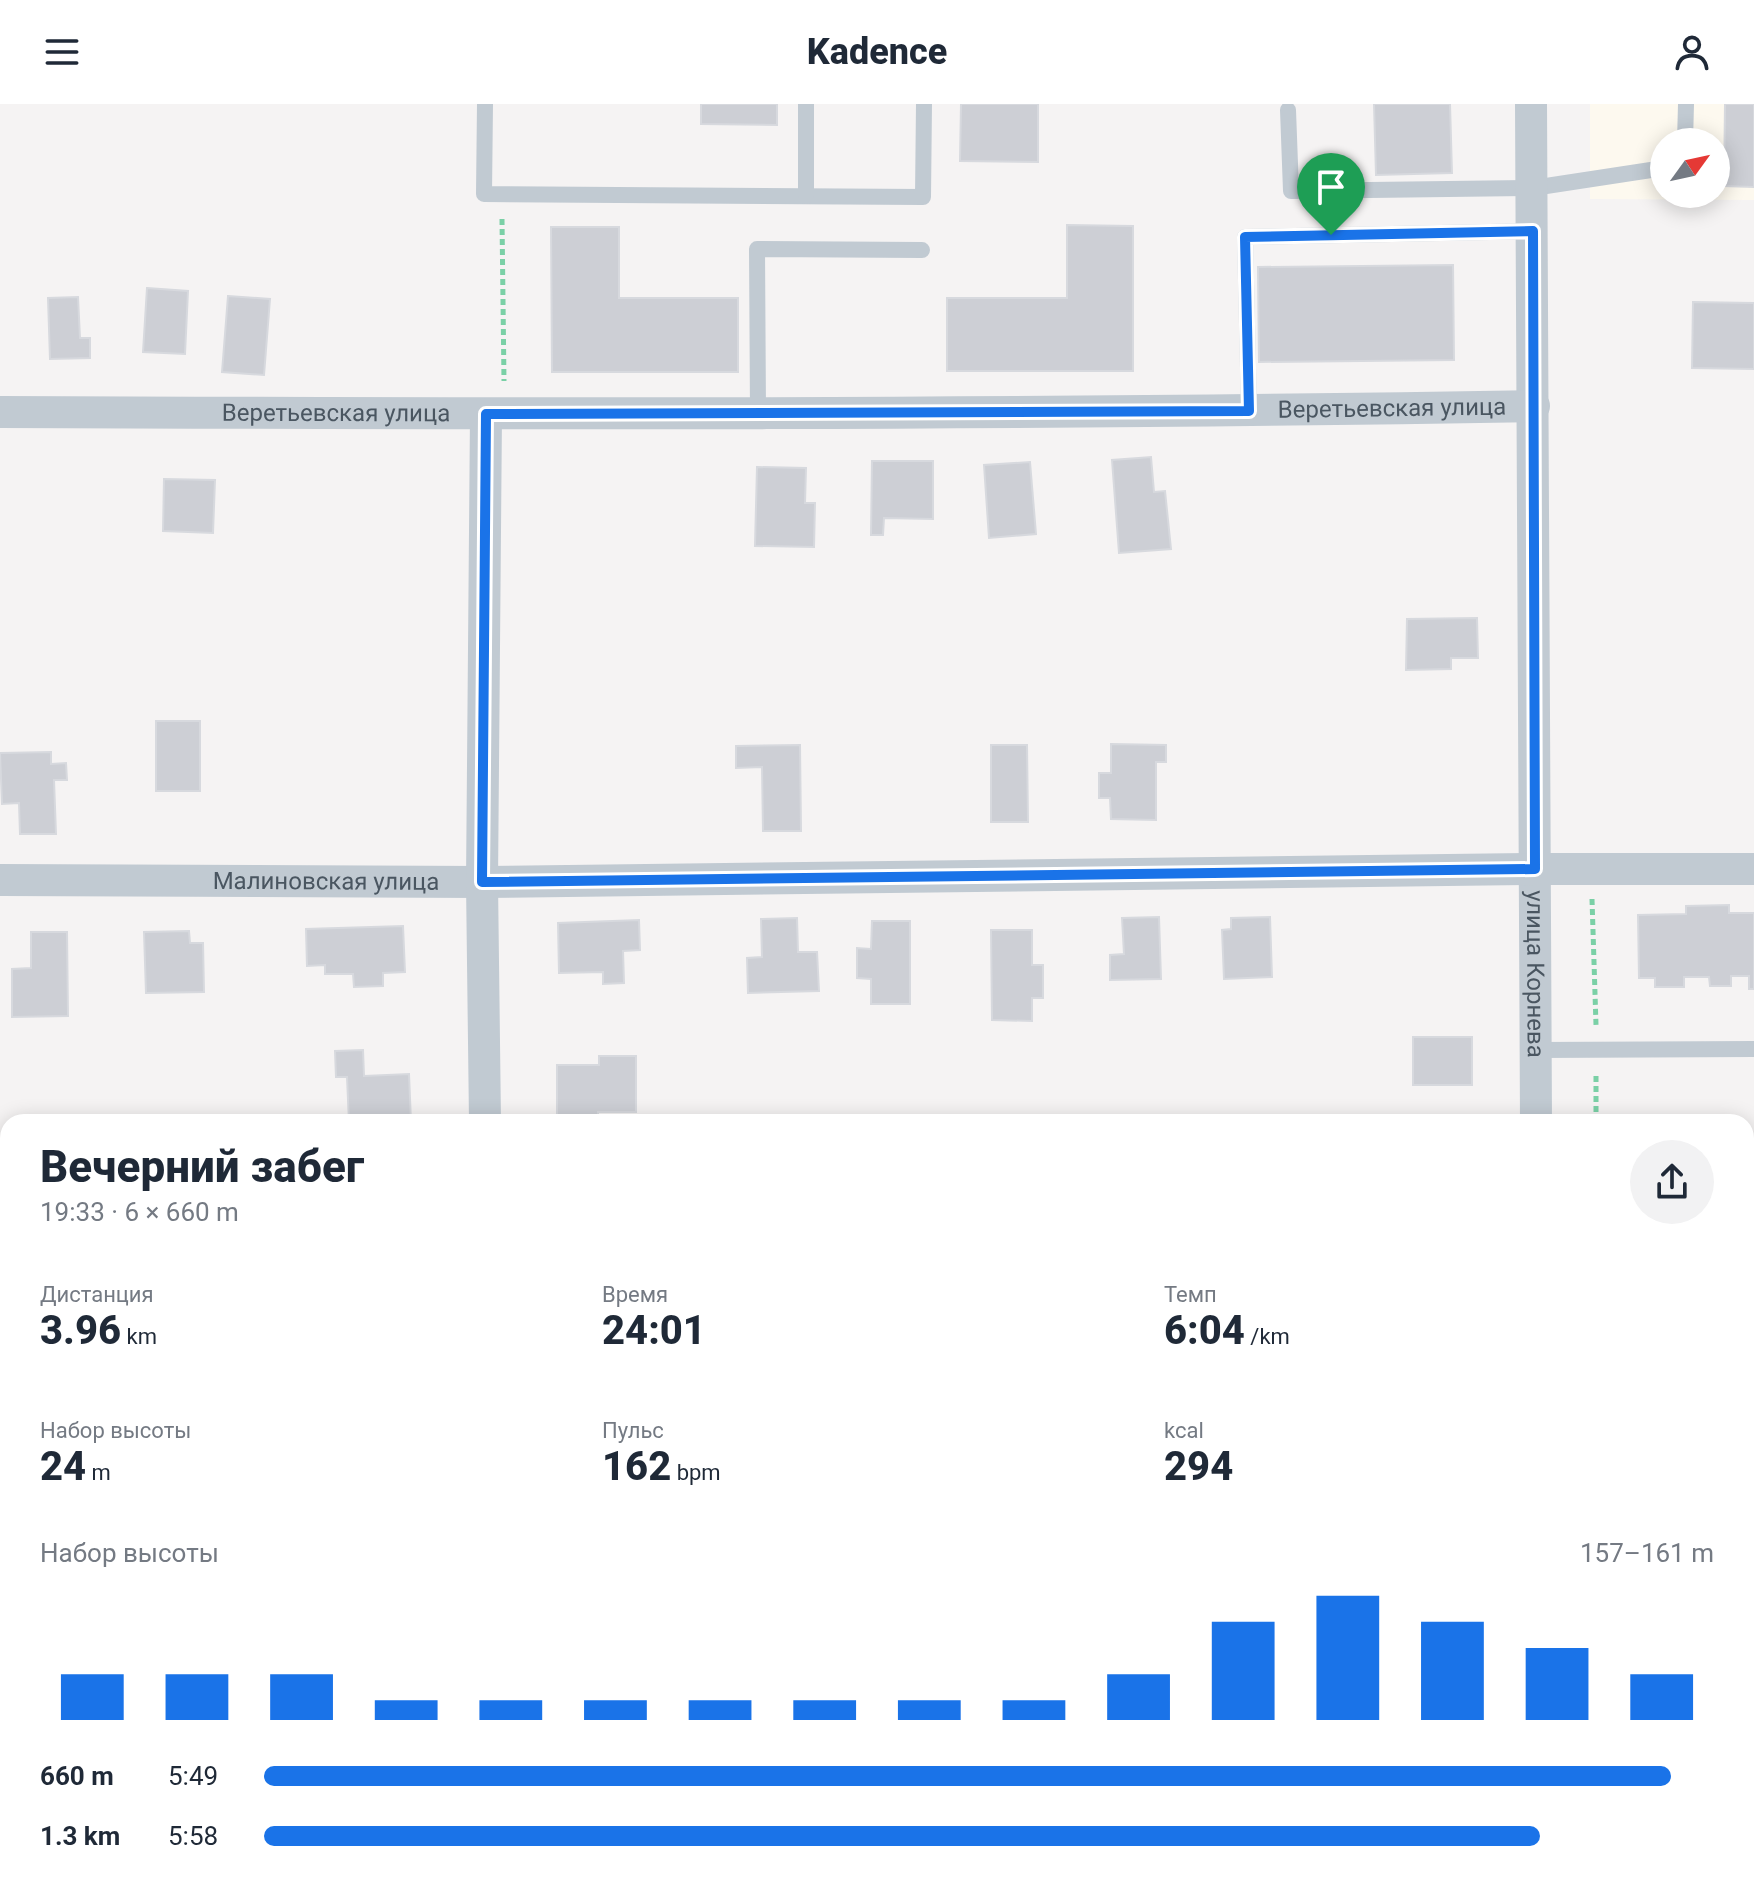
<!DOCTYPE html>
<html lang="ru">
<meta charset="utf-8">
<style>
body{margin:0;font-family:Roboto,sans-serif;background:#f2f2f3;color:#1f2937;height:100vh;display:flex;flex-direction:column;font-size:30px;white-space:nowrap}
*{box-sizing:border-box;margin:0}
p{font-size:26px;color:#747a83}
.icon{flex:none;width:44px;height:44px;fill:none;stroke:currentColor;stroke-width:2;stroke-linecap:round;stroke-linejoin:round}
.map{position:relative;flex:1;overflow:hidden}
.side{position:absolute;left:0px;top:1010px;width:1754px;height:768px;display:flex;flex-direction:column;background:#fff;border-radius:24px 24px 0 0;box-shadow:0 4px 20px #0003}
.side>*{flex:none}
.needle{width:52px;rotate:57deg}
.controls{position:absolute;left:1650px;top:24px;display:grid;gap:16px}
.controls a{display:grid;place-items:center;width:80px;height:80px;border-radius:50%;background:#fff;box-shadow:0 4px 20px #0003;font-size:40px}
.pin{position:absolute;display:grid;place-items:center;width:68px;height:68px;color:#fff;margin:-82px -34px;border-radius:50% 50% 50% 0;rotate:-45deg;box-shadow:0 0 8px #0007}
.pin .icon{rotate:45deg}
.round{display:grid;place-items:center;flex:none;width:84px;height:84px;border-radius:42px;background:#f2f2f3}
.headline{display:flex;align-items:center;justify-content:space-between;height:136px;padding:0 40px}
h1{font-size:44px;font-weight:800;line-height:60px}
.metrics{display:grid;grid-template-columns:repeat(3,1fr);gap:12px;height:136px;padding:8px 40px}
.metrics div{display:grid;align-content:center}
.metrics b{font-size:40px;font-weight:800}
.metrics small{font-size:22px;font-weight:400}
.metrics p{font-size:22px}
.chart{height:224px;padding:16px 40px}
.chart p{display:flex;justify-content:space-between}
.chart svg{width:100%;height:144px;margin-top:8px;stroke:#1a73e8;stroke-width:6}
ul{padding:0 40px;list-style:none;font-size:26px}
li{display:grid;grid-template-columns:128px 96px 1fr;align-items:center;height:60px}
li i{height:20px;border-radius:10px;background:#1a73e8}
header{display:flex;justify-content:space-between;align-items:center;height:104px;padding:0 40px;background:#fff;font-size:36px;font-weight:800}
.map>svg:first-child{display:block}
.commercial{fill:#fdf9ef;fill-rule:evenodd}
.education{fill:#e6e4e5}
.building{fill:#cdcfd5;stroke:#d7d9de;stroke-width:2}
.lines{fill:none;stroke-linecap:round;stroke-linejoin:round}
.path{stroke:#7ad0a6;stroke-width:5;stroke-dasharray:6 4;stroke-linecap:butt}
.lane{stroke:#c1cad2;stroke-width:16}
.street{stroke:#c1cad2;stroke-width:32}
.route-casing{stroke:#fff;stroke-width:16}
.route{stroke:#1a73e8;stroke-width:10}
.labels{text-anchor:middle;stroke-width:8;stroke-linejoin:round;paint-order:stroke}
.street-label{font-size:24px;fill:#4a5661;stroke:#fff}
</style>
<header><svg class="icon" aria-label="menu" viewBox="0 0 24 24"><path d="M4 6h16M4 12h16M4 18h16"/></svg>Kadence<svg class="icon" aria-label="person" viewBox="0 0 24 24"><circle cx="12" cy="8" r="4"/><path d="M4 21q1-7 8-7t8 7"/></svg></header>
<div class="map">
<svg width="1754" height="1778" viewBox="0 0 1754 1778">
<rect width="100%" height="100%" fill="#f5f3f3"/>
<!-- commercial -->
<path class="commercial" d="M1590 0H1754V96L1590 95ZM1664 38H1716V90H1664Z"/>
<!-- education -->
<g class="education">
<rect x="1746" y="1038" width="8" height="621"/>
<rect x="0" y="1338" width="8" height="318"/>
</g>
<!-- building -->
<g class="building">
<polygon points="701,0 777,0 777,21 701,20"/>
<polygon points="961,0 1038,0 1038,58 960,57"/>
<polygon points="1374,0 1450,0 1452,69 1376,71"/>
<polygon points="1725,0 1754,0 1754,83 1724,82"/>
<polygon points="1067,121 1133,122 1133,267 947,267 947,194 1067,194"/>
<polygon points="551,123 619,123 619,194 738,194 738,268 552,268"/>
<polygon points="1453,161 1454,256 1259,258 1258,163"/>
<polygon points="147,184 188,187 185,250 143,248"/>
<polygon points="228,192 270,195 264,271 222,268"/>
<polygon points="78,193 80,234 90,234 90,254 50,255 48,194"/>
<polygon points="1693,198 1754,199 1754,265 1692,264"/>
<polygon points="1151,353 1154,388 1165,387 1171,445 1119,449 1112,356"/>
<polygon points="872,357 933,357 933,415 884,414 883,431 871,431"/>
<polygon points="1030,358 1036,430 989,434 984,361"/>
<polygon points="757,363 806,364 805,399 815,399 814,443 755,442"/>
<polygon points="164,375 215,376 213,429 163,427"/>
<polygon points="1477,514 1478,554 1451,554 1451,565 1406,566 1407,515"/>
<rect x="156" y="617" width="44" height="70"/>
<polygon points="1111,640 1166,641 1166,658 1156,658 1156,716 1111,715 1110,694 1099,694 1099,669 1111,669"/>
<polygon points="800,641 801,727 763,727 762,663 736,664 736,642"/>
<polygon points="991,641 1027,641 1028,718 991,718"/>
<polygon points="51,648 51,660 66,659 67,676 54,676 56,730 20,730 19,699 2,700 0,649"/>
<polygon points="1729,801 1729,809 1754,809 1754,885 1749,885 1749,872 1731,872 1731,882 1710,882 1709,873 1684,873 1684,883 1655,883 1655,874 1639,874 1638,811 1686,810 1686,802"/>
<polygon points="1159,813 1161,875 1110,876 1110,851 1124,850 1122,814"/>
<polygon points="1270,813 1272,873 1224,875 1222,826 1231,825 1231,814"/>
<polygon points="797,814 798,848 817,848 819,887 748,889 747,854 762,853 761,815"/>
<polygon points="639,816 640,846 623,847 624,879 603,880 603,868 559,869 558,819"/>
<polygon points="872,817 910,817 910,900 871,900 871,875 857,874 857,844 871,845"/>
<polygon points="403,822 405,868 383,869 383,882 354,883 353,870 325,870 325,861 307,862 306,825"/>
<polygon points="991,826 1032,826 1032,861 1043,861 1043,894 1032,894 1032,917 992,916"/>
<polygon points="189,827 190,839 203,839 204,888 146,889 144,828"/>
<polygon points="31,828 67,828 68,912 12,913 12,865 31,864"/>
<rect x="1413" y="933" width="59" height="48"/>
<polygon points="363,946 364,972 409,970 411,1018 349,1018 347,973 336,973 335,947"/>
<polygon points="599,952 636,952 636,1008 598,1008 598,1018 557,1018 557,961 599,961"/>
<polygon points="0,1768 265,1771 265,1778 0,1778"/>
<polygon points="869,1770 1242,1771 1242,1778 869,1778"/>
<polygon points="416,1772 788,1776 788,1778 416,1778"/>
</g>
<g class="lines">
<!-- path -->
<g class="path">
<polyline points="502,115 504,277"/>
<polyline points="1592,795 1596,921"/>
<polyline points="1596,1018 1596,971"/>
<polyline points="0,1752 8,1752"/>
<polyline points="1593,1778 1593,1770"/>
</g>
<!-- lane -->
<g class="lane">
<polyline points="485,0 484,90 923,93 924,0"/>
<polyline points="1288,6 1291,87 1533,84 1664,64"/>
<polyline points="1685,38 1686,0"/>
<polyline points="806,92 806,0"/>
<polyline points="1249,307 1245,133 1533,127"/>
<polyline points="758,309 757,145 922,146"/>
<polyline points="1537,946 1754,945"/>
<polyline points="371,1770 371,1778"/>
<polyline points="1362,1778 1362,1770"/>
</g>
<!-- street -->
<g class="street">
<path id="s1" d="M1531 0 1536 1018"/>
<path id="s2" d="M0 308C511 310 1023 311 1534 302"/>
<path id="s3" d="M0 776 482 778 1535 765H1754"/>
<polyline points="485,1018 482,778 486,310"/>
<polyline points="0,1258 8,1259"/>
<polyline points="0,1701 8,1701"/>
<polyline points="1746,1705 1754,1705"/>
<polyline points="824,1770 825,1778"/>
<polyline points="1531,1770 1531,1778"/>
</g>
</g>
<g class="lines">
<!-- route casing -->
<g class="route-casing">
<polygon id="route" points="1533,127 1535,765 482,778 486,310 1249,307 1245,133"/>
</g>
<!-- route -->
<use href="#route" class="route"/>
</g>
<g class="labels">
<!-- street labels -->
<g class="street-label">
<text dy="8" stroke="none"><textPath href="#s2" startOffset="1392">Веретьевская улица</textPath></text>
<text dy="8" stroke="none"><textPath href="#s2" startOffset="336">Веретьевская улица</textPath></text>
<text dy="8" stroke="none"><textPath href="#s3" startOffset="326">Малиновская улица</textPath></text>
<text dy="8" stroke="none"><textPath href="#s1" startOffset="870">улица Корнева</textPath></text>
</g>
</g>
</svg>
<div class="controls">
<a><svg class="needle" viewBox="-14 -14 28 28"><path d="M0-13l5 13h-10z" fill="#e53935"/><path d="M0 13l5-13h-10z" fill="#747a83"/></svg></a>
</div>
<div class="pin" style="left:1331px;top:131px;background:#1e9e55"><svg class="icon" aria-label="arrive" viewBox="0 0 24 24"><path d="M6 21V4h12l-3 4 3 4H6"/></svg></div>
<section class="side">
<div class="headline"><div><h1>Вечерний забег</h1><p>19:33 · 6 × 660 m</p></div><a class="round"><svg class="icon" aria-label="share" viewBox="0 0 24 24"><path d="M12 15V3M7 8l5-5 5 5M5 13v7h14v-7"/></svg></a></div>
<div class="metrics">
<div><p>Дистанция</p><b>3.96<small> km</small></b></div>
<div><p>Время</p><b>24:01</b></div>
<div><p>Темп</p><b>6:04<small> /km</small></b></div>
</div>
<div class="metrics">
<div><p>Набор высоты</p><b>24<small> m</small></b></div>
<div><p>Пульс</p><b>162<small> bpm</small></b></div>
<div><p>kcal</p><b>294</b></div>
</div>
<div class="chart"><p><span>Набор высоты</span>157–161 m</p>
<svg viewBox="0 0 160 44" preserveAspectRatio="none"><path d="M5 44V30M15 44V30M25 44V30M35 44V38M45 44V38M55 44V38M65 44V38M75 44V38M85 44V38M95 44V38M105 44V30M115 44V14M125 44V6M135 44V14M145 44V22M155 44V30"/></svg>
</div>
<ul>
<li><b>660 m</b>5:49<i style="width:97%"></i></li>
<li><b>1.3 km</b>5:58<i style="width:88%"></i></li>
</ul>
</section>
</div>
